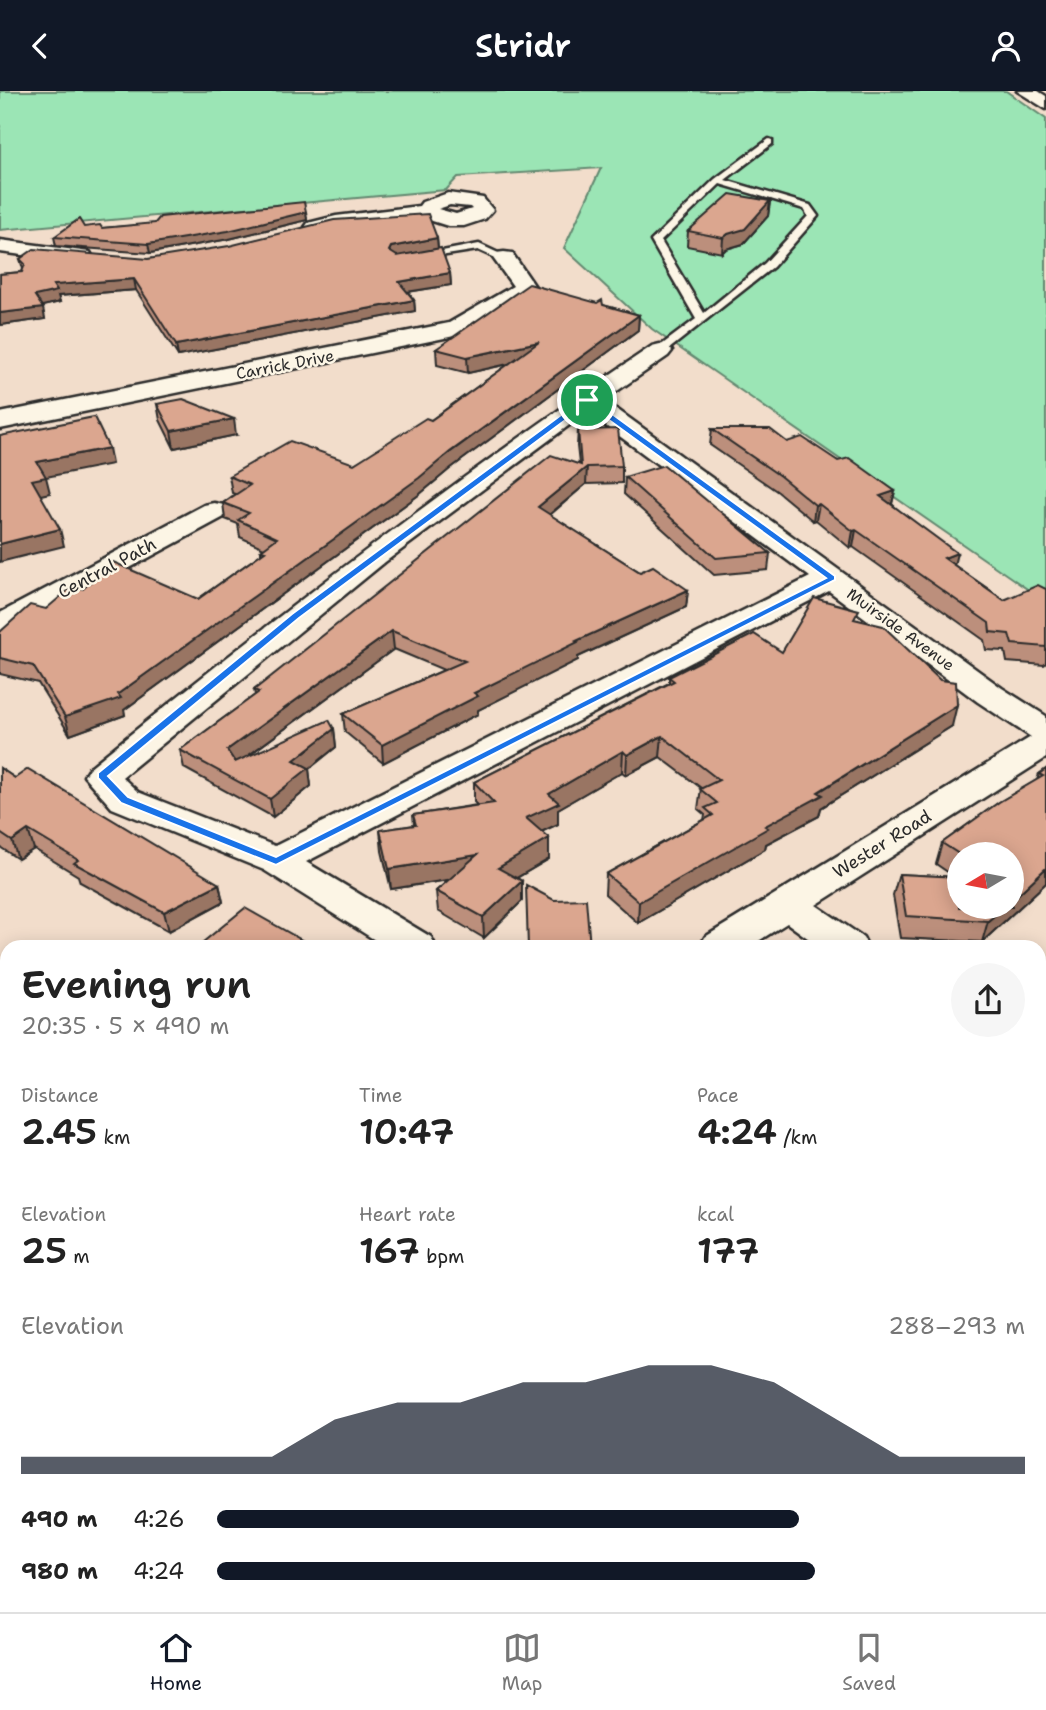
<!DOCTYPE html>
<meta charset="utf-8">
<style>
body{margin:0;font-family:"Shantell Sans",sans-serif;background:#f6f6f6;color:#222;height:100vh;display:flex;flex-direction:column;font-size:26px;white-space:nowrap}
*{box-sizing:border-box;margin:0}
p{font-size:23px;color:#767676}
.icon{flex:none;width:38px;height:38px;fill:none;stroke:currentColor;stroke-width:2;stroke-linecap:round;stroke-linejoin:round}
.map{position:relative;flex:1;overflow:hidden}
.drawer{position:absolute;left:0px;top:849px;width:1046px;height:674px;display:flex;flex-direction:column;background:#fff;border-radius:21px 21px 0 0;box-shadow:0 4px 18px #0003}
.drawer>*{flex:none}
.needle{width:46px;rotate:260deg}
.controls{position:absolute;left:947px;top:751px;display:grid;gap:14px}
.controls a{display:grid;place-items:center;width:77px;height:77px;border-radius:50%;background:#fff;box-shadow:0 4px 18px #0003;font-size:35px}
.pin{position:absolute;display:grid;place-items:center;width:60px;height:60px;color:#fff;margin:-30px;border:4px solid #fff;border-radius:50%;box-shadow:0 2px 7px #0007}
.round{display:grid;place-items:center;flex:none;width:74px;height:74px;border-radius:37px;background:#f6f6f6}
.headline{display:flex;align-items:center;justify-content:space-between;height:119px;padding:0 21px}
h1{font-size:38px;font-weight:600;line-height:52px}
.figures{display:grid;grid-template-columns:repeat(3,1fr);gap:10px;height:119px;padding:7px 21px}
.figures div{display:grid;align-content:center}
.figures b{font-size:35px;font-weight:600}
.figures small{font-size:19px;font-weight:400}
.figures p{font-size:19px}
.chart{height:196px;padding:14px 21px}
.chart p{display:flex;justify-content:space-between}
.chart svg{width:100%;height:126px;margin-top:7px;fill:#111827;opacity:.7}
ul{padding:0 21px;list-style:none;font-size:23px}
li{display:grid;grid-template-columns:112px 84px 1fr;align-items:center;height:52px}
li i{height:18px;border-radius:9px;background:#111827}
header{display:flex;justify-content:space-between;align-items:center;height:91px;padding:0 21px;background:#111827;color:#fff;font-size:32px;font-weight:600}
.tabs{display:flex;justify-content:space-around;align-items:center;height:98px;border-top:2px solid #e0e0e0;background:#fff;font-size:19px;color:#767676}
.tabs a{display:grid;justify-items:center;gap:4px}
.tabs .current{color:#111827}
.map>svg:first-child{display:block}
.green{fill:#9be5b5;stroke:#638870;stroke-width:2}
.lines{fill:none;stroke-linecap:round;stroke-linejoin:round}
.lane-casing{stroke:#2b2b2b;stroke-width:5}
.street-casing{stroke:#2b2b2b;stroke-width:5}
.lane{fill:#fcf5e5;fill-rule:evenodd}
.street{fill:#fcf5e5;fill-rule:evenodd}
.wall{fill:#bc8f7b;stroke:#2b2b2b;stroke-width:2;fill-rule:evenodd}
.shaded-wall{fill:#997464;stroke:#2b2b2b;stroke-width:2}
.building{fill:#dba68f;stroke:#2b2b2b;stroke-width:2}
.route{fill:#1a73e8;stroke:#fff;stroke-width:2;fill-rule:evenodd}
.labels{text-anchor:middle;stroke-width:5;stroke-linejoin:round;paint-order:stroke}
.far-street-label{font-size:16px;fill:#2b2b2b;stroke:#fcf5e5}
.street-label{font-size:18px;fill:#2b2b2b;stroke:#fcf5e5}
</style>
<header><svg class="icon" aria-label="back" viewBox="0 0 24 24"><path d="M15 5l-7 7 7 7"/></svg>Stridr<svg class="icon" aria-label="person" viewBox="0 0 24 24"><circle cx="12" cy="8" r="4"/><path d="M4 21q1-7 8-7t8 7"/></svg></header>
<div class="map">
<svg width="1046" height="1521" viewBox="0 0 1046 1521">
<rect width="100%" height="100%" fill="#f2ddcb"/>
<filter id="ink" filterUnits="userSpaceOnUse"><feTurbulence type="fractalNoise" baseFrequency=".0143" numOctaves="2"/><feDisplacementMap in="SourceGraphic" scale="14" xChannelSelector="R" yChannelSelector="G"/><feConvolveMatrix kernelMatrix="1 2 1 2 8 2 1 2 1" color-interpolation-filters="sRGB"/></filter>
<g filter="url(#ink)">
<!-- green -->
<polygon class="green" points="0,0 1006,0 1046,28 1046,511 652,238 564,157 601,77 458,86 446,99 0,139"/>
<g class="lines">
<!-- lane casing -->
<g class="lane-casing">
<g id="lane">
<path d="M769 48 772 49V53L725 89 810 114 818 125 773 176 664 262H656V258L696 228 651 150 715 88ZM720 93 804 118 808 125 765 172 704 222 661 150Z"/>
<polygon points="479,153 509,167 500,169 478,159 421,168 416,165"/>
</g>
</g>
<!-- street casing -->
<g class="street-casing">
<g id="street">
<polygon points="1017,0 1038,0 1046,5 1046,18"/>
<path d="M448 102 483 107 493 119 485 128 464 135H448L423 127 315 142 308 140 305 136 308 132 336 125 419 115 422 111ZM450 114 470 116 472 118 456 123 438 118Z"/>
<polygon points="0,149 82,160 90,161 93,166 90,171 82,172 0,161"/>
<polygon points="504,161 512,162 536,197 533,202 464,243 0,338 0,322 449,232 513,195 493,167 496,162"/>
<path d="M660 253 668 255 672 260 668 265 604 309 1002 597 1046 625V667L816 814 863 846 868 856H820L787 832 749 856H700L705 846 1031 646 978 611 829 500 306 771 431 846 436 856H386L264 779 112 717 84 685 89 677C271 529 457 386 652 255ZM587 321 810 486 275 755 138 701 122 686 385 471Z"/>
<polygon points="214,412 224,414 228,420 224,426 11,541 0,543 0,522 204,414"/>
<polygon points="1040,970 1046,972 1046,1008 1040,1006"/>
<polygon points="1046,1119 1046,1164 1040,1167 1040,1122"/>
<polygon points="0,1229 7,1232 7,1281 0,1279"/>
<polygon points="7,1306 7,1357 0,1360 0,1309"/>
<polygon points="610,1516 670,1516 668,1521 608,1521"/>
<polygon points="963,1516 1023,1516 1025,1521 965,1521"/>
</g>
</g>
<!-- lane -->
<use href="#lane" class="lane"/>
<!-- street -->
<use href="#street" class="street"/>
</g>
<!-- wall -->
<g class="wall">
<polygon points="770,110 768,125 743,153 726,158 722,162 687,155 688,140"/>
<polygon points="306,121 307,129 229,148 150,162 56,155 54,146 84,136 102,137"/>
<polygon points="437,147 438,158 450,182 451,194 408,201 414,209 415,220 178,265 136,199 58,205 60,211 42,215 45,228 0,234 0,183 22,181 23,178 20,168 148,168"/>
<polygon points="603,214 639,224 638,239 451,377 420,403 124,619 125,624 70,644 38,592 0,583 0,541 46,518 83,498 198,508 261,463 261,459 264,457 240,446 238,433 225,428 223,412 235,403 232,402 229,385 354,373 431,329 509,273 468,282 437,274 436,258"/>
<polygon points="157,313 236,344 174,357 160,329"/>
<polygon points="712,338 787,351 838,370 895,400 892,413 954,474 1004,509 1046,498 1046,572 1044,574 1007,571 1005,560 986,559 984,549 853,456 850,457 816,429 813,430 778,401 710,354"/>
<polygon points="578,339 622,375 622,392 586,393 550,424 640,481 688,499 686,516 578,566 578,569 478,619 478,623 383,672 345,641 343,623 444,579 394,558 245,667 334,638 336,656 309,678 311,695 273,726 184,677 180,659 255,604 254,599 579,373 577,355"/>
<polygon points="625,386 770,462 768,479 714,484 624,403"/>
<polygon points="858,529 952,635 821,717 819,725 766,753 765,758 638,832 605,803 606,783 704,729 705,724 698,718 701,697 660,666 626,684 622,681 558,718 558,733 541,741 549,747 549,768 517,787 522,790 522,810 484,847 438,820 436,800 449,789 391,798 382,760 380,739 414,734 413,724 477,714 474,711 474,691 669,592 669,586 782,561"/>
<polygon points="0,677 15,687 219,793 223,811 169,840 80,791 78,785 34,758 18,768 0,756"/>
<path d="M1046 678V792L982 851 900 847 893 804 899 783 955 786 936 773 942 752 999 711 1037 689 1039 683ZM959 763H1012V816H959Z"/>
<polygon points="1046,933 1046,967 1040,961 1040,937"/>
<polygon points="0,967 7,971 7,1064 0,1059"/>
<polygon points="7,1080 7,1119 0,1112 0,1085"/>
<polygon points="264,1516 495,1516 494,1516 494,1521 268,1521"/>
</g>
<!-- shaded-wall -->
<g class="shaded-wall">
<polygon points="770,110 768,125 743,153 726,158 722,162 723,147"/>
<polygon points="306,121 307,129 229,148 150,162 148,153"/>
<polygon points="437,147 438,158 391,167 389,160 391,156"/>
<polygon points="450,182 451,194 400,202 399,191"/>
<polygon points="134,188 136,199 58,205 60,211 38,216 35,205 53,194"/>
<polygon points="414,209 415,220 178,265 176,254"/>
<polygon points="43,217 45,228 0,234 0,222"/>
<polygon points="639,224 638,239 451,377 420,403 124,619 125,624 70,644 65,626 118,603"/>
<polygon points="539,251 539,266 468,282 467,266"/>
<polygon points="234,328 236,344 174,357 171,340"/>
<polygon points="109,357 112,373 46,386 50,402 36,405 32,389 37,371"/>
<polygon points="587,376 586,393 538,433 538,416"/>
<polygon points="895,400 891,416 880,405"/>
<polygon points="819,413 816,429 813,430 815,414"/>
<polygon points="60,438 64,455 0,471 0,453"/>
<polygon points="856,439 853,456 850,457 853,440"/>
<polygon points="957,462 953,479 944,467"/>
<polygon points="688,499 686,516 578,566 578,569 478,619 478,623 383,672 382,654 474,602 576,550"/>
<polygon points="392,540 394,558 231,677 227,659"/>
<polygon points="957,614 952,635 821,717 819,725 766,753 765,758 638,832 639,811 765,735"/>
<polygon points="334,638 336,656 309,678 311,695 273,726 270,708 294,669"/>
<polygon points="662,645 660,666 626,684 627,664"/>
<polygon points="623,660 622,681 558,718 558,733 526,748 526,727 549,703"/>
<polygon points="28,739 34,758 18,768 12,750"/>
<polygon points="549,747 549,768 499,797 498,777"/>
<polygon points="477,764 478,784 391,798 389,778"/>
<polygon points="1046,777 1046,792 982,851 988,830 1004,816 1012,816 1012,809"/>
<polygon points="522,790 522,810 484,847 483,826"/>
<polygon points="219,793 223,811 169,840 164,821"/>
<polygon points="1046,1328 1046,1335 1040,1341 1040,1334"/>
<polygon points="32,1516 44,1516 43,1521 31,1521"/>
<polygon points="294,1516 302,1516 303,1521 288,1521"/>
<polygon points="489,1516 495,1516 494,1516 494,1521 484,1521"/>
</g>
<!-- building -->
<g class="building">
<polygon points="730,103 770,110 745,138 728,143 723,147 688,140"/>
<polygon points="304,111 306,121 228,140 148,153 54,146 79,128 84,136 100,134 102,137 155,132 160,126"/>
<polygon points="428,123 437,147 391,156 389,160 397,165 441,157 450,182 399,191 414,209 176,254 134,188 53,194 57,200 35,205 43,217 0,222 0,183 22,181 25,173 20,168 34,158 148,168 229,155 334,129"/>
<polygon points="529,193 597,212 602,209 603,214 639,224 450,361 419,387 118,603 121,607 65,626 33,575 0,567 0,541 30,514 46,518 73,495 83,498 113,471 198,508 265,460 261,459 277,447 238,429 249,422 223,412 250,394 229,385 290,350 354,373 426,327 431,329 539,251 467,266 436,258"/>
<polygon points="183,308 234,328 171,340 157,313"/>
<polygon points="94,326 109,357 37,371 46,386 32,389 60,438 0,453 0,345"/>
<polygon points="618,338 622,375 587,376 538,416 640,481 653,475 688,499 576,550 578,551 474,602 478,605 382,654 343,623 465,570 392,540 227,659 235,671 329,629 334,638 294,669 309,677 270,708 180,659 259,601 254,599 551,364 581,374 578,339"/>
<polygon points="712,338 770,338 787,351 802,346 838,370 849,367 895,400 880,405 957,462 944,467 1004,509 1038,494 1046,498 1046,556 1012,553 1009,543 990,541 989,532 856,439 853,440 819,413 815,414 780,385"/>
<polygon points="664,374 770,462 716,467 625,386"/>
<polygon points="814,507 859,519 854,528 883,535 940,589 956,591 957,614 818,701 823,704 765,735 768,737 639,811 606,783 713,724 705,717 717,712 700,698 719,689 662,645 627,664 623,660 549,703 559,712 526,727 549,747 498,777 522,790 483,826 436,800 477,764 389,778 380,739 416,734 413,724 494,712 474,691 674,590 669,586 754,543 782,561"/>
<polygon points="0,677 15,687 28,678 219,793 164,821 74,772 78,769 28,739 12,750 0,742"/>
<polygon points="1046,678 1046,777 1012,809 1012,763 959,763 942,752 999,711 1043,685 1039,683"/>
<polygon points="899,783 959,786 959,816 1004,816 988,830 906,825"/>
<polygon points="526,794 554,809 586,808 590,856 528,856"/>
<polygon points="245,817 314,856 197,856"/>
<polygon points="1046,933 1046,942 1040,937"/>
<polygon points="0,967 7,971 7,1050 0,1045"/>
<polygon points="7,1080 7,1106 0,1100 0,1085"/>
<polygon points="1046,1220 1046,1328 1040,1334 1040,1226"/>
<polygon points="0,1441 7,1441 7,1516 32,1516 31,1521 0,1521"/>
<polygon points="270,1516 294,1516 288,1521 275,1521"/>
<polygon points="304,1516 490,1516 484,1521 307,1521"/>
<polygon points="772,1516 864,1516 868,1521 766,1521"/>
</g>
</g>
<!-- route -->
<path class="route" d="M584 307H590L835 485V489L276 774 121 712 98 687V682L292 523ZM587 313 826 487 276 766 128 706 108 685 299 527Z"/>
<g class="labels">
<!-- far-street labels -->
<g class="far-street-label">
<text transform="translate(285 273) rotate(-11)" y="6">Carrick Drive</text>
<text transform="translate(901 538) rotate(36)" y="6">Muirside Avenue</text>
</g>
<!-- street labels -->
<g class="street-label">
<text transform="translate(107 477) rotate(-28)" y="6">Central Path</text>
<text transform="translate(882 753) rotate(-32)" y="6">Wester Road</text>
</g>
</g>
</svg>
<div class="controls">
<a><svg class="needle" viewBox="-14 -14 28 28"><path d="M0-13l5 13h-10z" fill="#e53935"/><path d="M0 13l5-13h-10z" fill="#767676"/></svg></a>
</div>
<div class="pin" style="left:587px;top:309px;background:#1e9e55"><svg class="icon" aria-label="arrive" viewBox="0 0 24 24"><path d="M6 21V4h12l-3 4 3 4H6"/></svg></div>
<section class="drawer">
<div class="headline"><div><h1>Evening run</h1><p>20:35 · 5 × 490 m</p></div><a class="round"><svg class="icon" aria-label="share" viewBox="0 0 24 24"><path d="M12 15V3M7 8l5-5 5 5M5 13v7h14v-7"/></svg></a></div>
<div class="figures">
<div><p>Distance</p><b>2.45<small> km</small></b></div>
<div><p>Time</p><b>10:47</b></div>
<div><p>Pace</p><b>4:24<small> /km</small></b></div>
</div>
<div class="figures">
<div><p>Elevation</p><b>25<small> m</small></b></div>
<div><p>Heart rate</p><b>167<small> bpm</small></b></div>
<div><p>kcal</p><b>177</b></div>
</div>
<div class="chart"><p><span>Elevation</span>288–293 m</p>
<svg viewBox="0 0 160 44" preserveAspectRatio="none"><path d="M0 44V38L10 38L20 38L30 38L40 38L50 25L60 19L70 19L80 12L90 12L100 6L110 6L120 12L130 25L140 38L150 38L160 38V44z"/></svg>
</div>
<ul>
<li><b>490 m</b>4:26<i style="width:72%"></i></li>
<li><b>980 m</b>4:24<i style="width:74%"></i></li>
</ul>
</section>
</div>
<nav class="tabs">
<a class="current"><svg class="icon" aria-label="home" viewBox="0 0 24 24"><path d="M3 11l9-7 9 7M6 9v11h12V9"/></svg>Home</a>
<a><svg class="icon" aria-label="map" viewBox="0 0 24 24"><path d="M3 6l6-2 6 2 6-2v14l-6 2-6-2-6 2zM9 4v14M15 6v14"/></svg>Map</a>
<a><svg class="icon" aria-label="saved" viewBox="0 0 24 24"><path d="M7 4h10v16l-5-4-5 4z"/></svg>Saved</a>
</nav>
